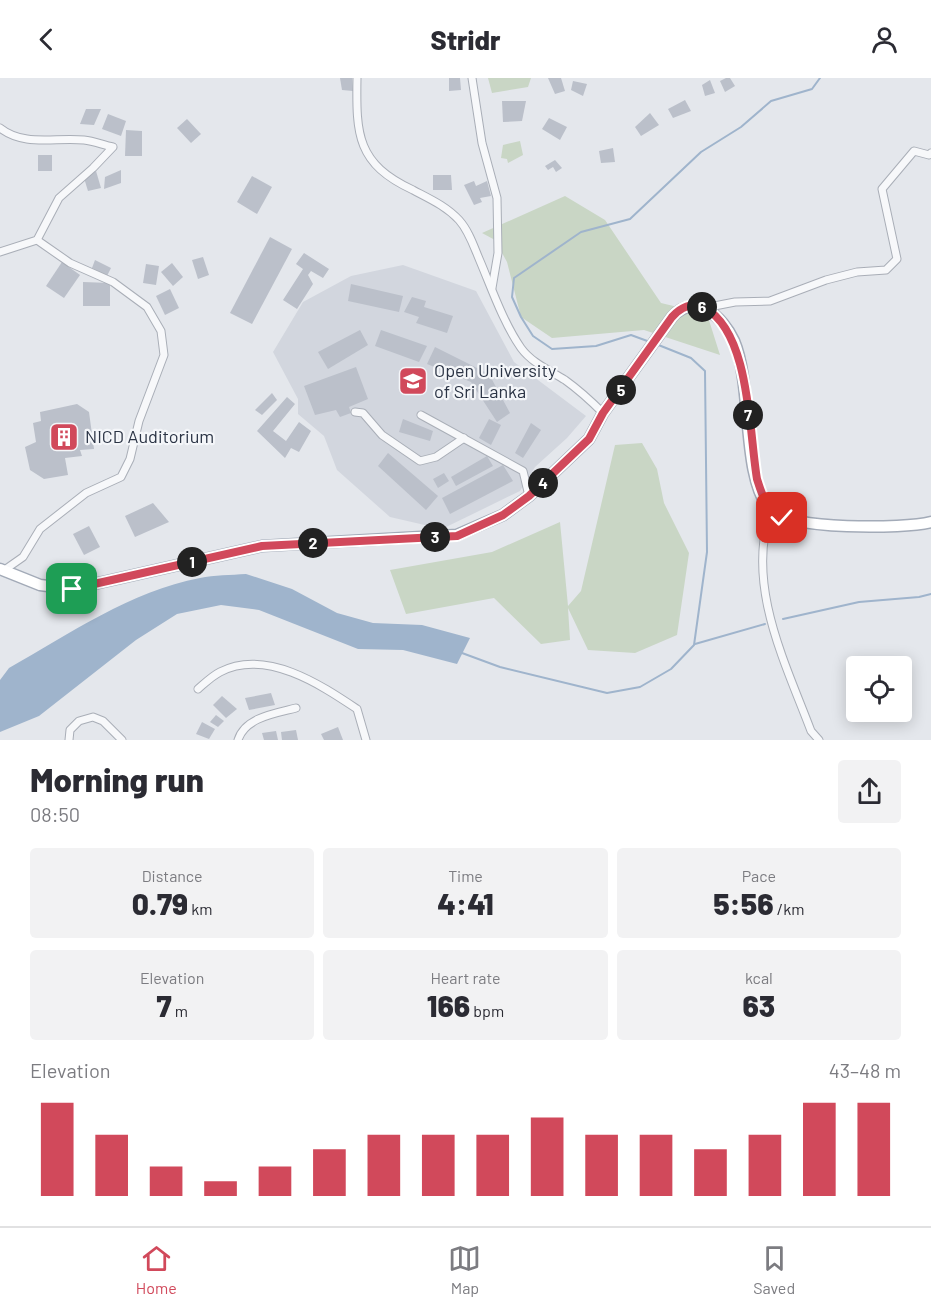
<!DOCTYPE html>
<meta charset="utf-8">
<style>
body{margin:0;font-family:Barlow,sans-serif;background:#f2f2f3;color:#2b2b33;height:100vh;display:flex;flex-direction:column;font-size:22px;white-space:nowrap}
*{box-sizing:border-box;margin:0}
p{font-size:20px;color:#7c7c81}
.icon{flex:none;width:33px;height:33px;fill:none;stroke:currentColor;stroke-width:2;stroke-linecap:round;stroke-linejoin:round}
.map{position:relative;height:662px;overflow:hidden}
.panel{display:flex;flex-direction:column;background:#fff;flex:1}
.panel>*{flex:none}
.tools{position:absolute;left:846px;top:578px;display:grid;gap:12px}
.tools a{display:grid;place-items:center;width:66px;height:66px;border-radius:6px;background:#fff;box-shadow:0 3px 15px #0003;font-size:30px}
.pin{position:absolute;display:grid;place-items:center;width:51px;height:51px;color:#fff;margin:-26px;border-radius:12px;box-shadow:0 3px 9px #0006}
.km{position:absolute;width:30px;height:30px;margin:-15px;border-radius:50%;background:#222;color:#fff;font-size:16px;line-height:30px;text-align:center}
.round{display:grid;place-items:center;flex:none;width:63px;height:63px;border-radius:6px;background:#f2f2f3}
.summary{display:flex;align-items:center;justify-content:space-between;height:102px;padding:0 30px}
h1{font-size:33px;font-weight:800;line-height:45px}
.figures{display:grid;grid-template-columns:repeat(3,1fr);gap:9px;height:102px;padding:6px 30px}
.figures div{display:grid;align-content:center;border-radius:6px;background:#f2f2f3;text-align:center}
.figures b{font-size:30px;font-weight:800}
.figures small{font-size:16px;font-weight:400}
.figures p{font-size:16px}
.chart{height:168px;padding:12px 30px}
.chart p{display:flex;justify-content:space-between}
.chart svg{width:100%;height:108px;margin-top:6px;stroke:#d1495b;stroke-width:6}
header{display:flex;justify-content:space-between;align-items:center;height:78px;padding:0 30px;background:#fff;font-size:27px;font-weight:800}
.tabs{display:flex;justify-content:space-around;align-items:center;height:84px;border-top:2px solid #e1e1e2;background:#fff;font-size:16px;color:#7c7c81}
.tabs a{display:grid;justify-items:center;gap:3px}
.tabs .selected{color:#d1495b}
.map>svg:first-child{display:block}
.built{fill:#d2d6de}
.green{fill:#c9d6c5}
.water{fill:#9fb4cc}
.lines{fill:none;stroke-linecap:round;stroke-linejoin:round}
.stream{stroke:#9fb4cc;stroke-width:2}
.building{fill:#bbc0ca}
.street-casing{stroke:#a9aeb7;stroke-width:9}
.primary-casing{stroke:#a3abb8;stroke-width:13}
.street{stroke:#f7f8fa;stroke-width:7}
.primary{stroke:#fff;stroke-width:10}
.route-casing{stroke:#fff;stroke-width:12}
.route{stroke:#d1495b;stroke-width:8}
.labels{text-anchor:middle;stroke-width:4.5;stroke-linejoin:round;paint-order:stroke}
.poi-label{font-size:18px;fill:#2b3445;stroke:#f4f6f9;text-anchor:start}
</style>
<header><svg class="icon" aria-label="back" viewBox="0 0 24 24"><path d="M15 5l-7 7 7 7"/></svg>Stridr<svg class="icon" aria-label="person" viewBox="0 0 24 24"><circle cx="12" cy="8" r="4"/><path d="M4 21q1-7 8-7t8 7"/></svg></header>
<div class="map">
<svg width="931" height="662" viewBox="0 0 931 662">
<rect width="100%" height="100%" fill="#e4e7ec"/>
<!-- built -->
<polygon class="built" points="403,187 476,213 514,284 586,338 567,360 535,389 520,413 442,451 390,439 337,392 324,358 298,336 298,321 273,274 303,224 351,198"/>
<!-- green -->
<g class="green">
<polygon points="488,0 531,0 528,9 492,15"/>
<polygon points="520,63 523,77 508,85 507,81 501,80 503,67"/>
<polygon points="565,118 605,142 661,225 707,236 720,277 644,252 552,260 521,239 507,184 495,162 482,155"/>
<polygon points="642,365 657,391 664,425 689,475 677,557 635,575 588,572 568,530 570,562 541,566 494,520 406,536 390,492 492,474 560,444 568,528 581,513 615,367"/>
</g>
<!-- water -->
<path class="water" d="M246 496 292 511 337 535 373 545 422 547 470 560 457 586 403 572 358 571 259 532 221 527 177 536 136 562 39 638 0 654V602L9 590C69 556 131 513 200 500 214 497 231 497 246 496Z"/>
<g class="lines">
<!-- stream -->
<g class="stream">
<polyline points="650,264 631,257 596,268 552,271 533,258 521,239 512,219 514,200 581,154 630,141 701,74 741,49 771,23 812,11 820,0"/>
<polyline points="783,541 859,524 919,519 931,516"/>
<polyline points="695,566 765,546"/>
<polyline points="462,575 500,589 607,615 640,609 671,591 694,567 707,474 705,293 691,280 656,266"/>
</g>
</g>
<!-- building -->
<g class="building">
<polygon points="340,0 352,0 353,13 342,12"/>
<polygon points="449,0 460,0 461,12 449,13"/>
<polygon points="548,0 561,0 565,13 555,16"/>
<polygon points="726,0 730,0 735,8 725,14 720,3"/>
<polygon points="710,2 715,15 705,18 702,7"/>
<polygon points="573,3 587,6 583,18 571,12"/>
<polygon points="685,22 691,33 673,40 668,31"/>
<polygon points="502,23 526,23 522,43 503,44"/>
<polygon points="86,31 101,31 94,47 80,46"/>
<polygon points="650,35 659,47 641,58 635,49"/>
<polygon points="108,36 126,43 121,58 102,51"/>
<polygon points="549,40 567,49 560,62 542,51"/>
<polygon points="187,41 201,56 191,65 177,50"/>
<polygon points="126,52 142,53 142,78 125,78"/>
<polygon points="613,70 615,84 601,85 599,73"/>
<rect x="38" y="77" width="14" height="16"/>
<polygon points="555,82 562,90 556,94 553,89 548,92 545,88"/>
<polygon points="121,92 121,105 104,111 105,99"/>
<polygon points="96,93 101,110 88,113 84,100"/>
<polygon points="433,97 451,97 452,112 433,112"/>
<polygon points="252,98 272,109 257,136 237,124"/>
<polygon points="474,103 476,108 487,103 491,118 480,120 482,124 474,127 464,107"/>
<polygon points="270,159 292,171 252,246 230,235"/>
<polygon points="304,175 329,191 323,200 311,193 308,197 313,206 297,231 283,222 303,191 296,186"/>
<polygon points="203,179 209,197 198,201 192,182"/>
<polygon points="95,182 111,190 107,198 92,190"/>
<polygon points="62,184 80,197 64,220 46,208"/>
<polygon points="172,185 183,199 173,208 161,194"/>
<polygon points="146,186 159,188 156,207 143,205"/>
<polygon points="83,204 110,205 110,228 83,228"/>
<polygon points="351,206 403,218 399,234 348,223"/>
<polygon points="170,211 179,230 165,237 156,218"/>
<polygon points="412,219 426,223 424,229 453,238 447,255 416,245 419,239 404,234"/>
<polygon points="360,252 368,267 328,291 318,274"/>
<polygon points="381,252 427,268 419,284 375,268"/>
<polygon points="435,269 489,296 510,335 497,344 471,304 427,286"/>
<polygon points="356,289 368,321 349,329 351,335 340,339 336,332 315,337 304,308"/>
<polygon points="272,315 277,322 262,337 255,332"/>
<polygon points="287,319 295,326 273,353 286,363 299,344 311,353 299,374 291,370 285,380 257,353"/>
<polygon points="77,326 89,334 94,371 80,372 82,378 65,380 68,397 44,401 30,392 25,369 36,364 33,345 41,343 40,334"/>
<polygon points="403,341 433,353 430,363 399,354"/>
<polygon points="489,341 501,347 491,367 479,360"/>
<polygon points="531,345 541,352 523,380 515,375"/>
<polygon points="388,375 438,418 426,432 378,388"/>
<polygon points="487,378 493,388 456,408 451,399"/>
<polygon points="503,387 513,403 450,436 442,420"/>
<polygon points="444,395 449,403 438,410 433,401"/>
<polygon points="153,425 169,444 135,459 125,438"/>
<polygon points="89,448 100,469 84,477 73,456"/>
<polygon points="271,615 275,627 249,632 245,620"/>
<polygon points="222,618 237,631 226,640 213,627"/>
<polygon points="216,637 224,643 218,649 210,644"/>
<polygon points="202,644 215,651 209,661 196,656"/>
<polygon points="338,649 343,662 324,662 321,656"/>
<polygon points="296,652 298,662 282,662 281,654"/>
<polygon points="276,653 278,662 264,662 262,655"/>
</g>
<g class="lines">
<!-- street casing -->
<g class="street-casing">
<g id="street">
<path d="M357 0C356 57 357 86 413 112 430 121 446 128 459 142 469 153 474 169 480 183 491 209 504 246 521 270 532 285 549 292 565 302 579 312 591 323 603 335"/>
<polyline points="472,0 482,65 497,120 498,175 492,210"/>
<path d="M0 50C24 69 55 59 84 62 94 63 103 67 113 69L93 90 59 120 37 162 0 174"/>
<polyline points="704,230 735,224 770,223 826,202 857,194 886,192 897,181 882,111 914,73 929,77 931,75"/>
<polyline points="355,334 363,335 382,357 420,383 436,379 464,360"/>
<polyline points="421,337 523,393 529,418"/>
<path d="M771 432C745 506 785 584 811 653L819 662"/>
<polyline points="3,493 23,479 40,451 86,415 121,399 130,381 139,343 164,277 161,253 147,229 113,204 70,185 37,162"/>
<path d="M198 611C205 605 212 598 220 594 266 570 321 607 357 631L366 662"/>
<polyline points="69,662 70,652 79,643 93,639 103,643 122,662"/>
<path d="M238 662C245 639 277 635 296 630"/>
</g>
</g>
<!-- primary casing -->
<g class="primary-casing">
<path id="primary" d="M0 491 40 507 72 511 262 468 457 457 503 437 529 418 589 361 603 335 672 239C695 213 723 239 734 263 753 308 741 398 770 432 788 452 904 451 931 444"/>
</g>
<!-- street -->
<use href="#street" class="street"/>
<!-- primary -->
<use href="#primary" class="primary"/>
</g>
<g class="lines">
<!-- route casing -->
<g class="route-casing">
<path id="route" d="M72 511 262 468 457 458 503 437 529 418 589 361 603 335 672 239C680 230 692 223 705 230 750 255 749 354 757 401 762 417 766 431 782 440"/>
</g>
<!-- route -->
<use href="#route" class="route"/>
</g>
<!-- icons -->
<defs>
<g id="university-square" transform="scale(1.5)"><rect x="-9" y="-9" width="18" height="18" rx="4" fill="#d1495b" stroke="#f4f6f9"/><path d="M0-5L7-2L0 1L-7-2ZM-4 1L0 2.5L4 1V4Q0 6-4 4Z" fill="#fff"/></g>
<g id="building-square" transform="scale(1.5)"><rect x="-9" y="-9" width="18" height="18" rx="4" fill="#d1495b" stroke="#f4f6f9"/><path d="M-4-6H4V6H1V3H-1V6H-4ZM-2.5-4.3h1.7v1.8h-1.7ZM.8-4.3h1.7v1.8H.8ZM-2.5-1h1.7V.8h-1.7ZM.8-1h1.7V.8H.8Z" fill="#fff"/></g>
</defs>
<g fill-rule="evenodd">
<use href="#university-square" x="413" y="303"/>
<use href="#building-square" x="64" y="359"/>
</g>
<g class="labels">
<!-- poi labels -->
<g class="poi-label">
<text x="434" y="299">Open University<tspan x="434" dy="21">of Sri Lanka</tspan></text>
<text x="85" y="365">NICD Auditorium</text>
</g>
</g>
</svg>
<div class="tools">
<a><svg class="icon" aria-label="locate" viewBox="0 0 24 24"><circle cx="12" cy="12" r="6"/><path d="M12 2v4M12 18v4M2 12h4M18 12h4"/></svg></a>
</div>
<div class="pin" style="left:72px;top:511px;background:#1e9e55"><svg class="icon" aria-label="arrive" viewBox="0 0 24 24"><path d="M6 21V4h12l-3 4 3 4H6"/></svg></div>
<div class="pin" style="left:782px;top:440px;background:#d93025"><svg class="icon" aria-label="check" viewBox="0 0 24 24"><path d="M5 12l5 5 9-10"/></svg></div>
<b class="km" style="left:192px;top:484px">1</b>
<b class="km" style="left:313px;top:465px">2</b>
<b class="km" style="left:435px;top:459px">3</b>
<b class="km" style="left:543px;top:405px">4</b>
<b class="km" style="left:621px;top:312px">5</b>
<b class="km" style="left:702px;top:229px">6</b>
<b class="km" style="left:748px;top:337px">7</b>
</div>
<section class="panel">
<div class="summary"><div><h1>Morning run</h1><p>08:50</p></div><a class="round"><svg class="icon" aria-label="share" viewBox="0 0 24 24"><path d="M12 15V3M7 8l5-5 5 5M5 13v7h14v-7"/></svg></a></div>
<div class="figures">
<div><p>Distance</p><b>0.79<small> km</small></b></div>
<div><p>Time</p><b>4:41</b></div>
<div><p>Pace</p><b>5:56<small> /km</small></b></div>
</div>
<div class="figures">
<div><p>Elevation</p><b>7<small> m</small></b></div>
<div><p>Heart rate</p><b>166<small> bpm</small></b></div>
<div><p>kcal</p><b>63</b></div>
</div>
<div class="chart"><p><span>Elevation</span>43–48 m</p>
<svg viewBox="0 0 160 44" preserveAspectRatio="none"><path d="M5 44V6M15 44V19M25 44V32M35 44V38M45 44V32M55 44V25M65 44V19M75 44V19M85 44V19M95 44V12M105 44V19M115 44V19M125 44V25M135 44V19M145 44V6M155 44V6"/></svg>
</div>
</section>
<nav class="tabs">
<a class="selected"><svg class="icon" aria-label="home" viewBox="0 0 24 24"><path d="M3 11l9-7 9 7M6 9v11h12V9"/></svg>Home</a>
<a><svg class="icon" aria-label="map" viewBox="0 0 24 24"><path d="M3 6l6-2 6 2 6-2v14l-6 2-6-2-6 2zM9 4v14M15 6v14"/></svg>Map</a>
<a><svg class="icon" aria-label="saved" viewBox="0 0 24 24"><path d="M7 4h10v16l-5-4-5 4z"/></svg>Saved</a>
</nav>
